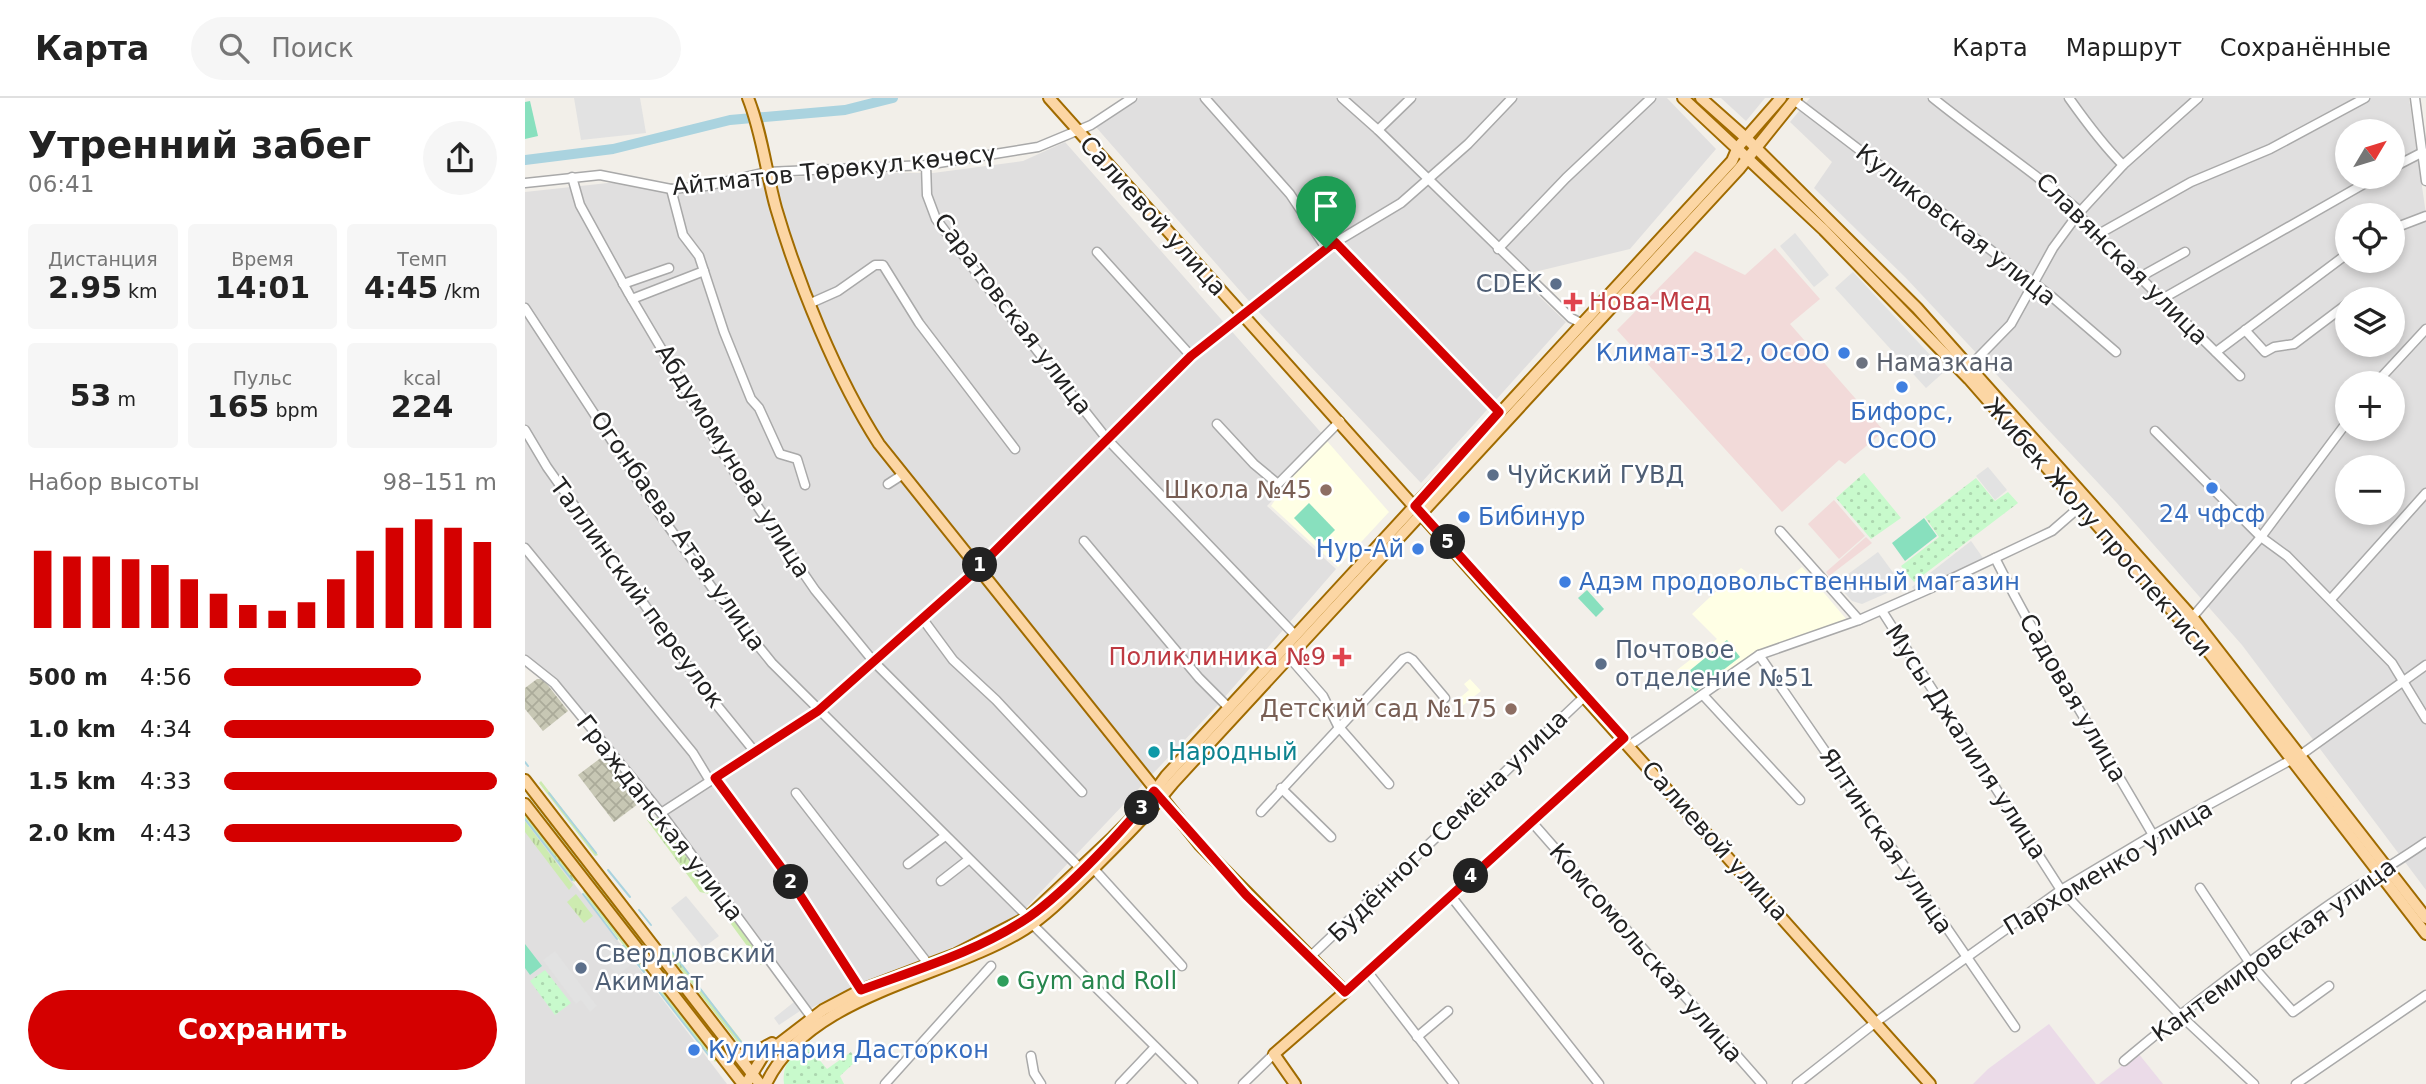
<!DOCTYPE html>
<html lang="ru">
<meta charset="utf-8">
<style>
body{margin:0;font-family:"DejaVu Sans",sans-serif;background:#f6f6f6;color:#222;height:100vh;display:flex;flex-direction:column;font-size:26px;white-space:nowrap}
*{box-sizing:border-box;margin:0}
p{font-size:23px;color:#767676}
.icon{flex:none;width:38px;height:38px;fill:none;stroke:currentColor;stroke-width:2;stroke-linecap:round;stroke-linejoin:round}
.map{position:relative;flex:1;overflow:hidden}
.panel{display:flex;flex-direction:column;background:#fff;width:525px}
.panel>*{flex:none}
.needle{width:46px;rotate:52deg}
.controls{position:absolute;left:1810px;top:21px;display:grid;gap:14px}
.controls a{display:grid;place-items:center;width:70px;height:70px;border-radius:50%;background:#fff;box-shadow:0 4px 10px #0003;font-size:35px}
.pin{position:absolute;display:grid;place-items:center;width:60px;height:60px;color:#fff;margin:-72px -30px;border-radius:50% 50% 50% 0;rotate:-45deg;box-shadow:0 0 7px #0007}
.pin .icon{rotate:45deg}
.km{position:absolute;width:35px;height:35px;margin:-18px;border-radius:50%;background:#222;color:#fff;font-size:19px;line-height:35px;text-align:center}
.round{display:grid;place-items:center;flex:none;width:74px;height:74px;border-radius:37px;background:#f6f6f6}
.headline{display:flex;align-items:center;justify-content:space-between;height:119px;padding:0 28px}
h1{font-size:38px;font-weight:600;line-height:52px}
.stats{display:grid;grid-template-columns:repeat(3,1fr);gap:10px;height:119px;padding:7px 28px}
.stats div{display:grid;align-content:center;border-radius:7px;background:#f6f6f6;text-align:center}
.stats b{font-size:30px;font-weight:600}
.stats small{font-size:19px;font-weight:400}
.stats p{font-size:19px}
.chart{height:196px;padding:14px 28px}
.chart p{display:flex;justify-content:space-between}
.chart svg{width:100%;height:126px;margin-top:7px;stroke:#d40000;stroke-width:6}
.button{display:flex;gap:14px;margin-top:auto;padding:14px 28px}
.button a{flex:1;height:80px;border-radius:42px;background:#d40000;color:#fff;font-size:28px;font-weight:600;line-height:80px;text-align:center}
ul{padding:0 28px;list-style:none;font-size:23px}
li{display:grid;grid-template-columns:112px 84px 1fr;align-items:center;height:52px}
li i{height:18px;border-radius:9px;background:#d40000}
header{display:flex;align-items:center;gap:42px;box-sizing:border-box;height:98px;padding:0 35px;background:#fff;border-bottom:2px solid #e0e0e0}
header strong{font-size:33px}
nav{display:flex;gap:38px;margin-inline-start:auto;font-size:24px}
.search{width:490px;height:63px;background:#f6f6f6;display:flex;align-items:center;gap:18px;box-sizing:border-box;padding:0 24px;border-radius:38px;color:#767676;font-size:26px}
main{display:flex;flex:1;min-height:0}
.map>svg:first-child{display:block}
.residential{fill:#e0dfdf;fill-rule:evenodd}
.commercial{fill:#f2dad9}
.industrial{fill:#ebdbe8}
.education{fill:#ffffe5}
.construction{fill:url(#construction-cross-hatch)}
.grass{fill:url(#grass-tufts)}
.park{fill:url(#park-dots)}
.pitch{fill:#88e0be}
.parking{fill:#e2e2e2}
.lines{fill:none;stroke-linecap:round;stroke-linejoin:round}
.stream{stroke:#aad3df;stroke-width:2}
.river{stroke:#aad3df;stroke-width:10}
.minor-casing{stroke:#a9a9a9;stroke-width:11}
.major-casing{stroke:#a06b00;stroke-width:14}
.minor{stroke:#fff;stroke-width:8}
.major{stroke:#fcd6a4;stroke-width:10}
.route-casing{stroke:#fff;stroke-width:14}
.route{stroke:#d40000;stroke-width:9}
.service-dot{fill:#5c6f8a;stroke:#fff;stroke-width:2.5}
.health-dot{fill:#e0444e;stroke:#fff;stroke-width:2.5}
.shop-dot{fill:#3f7fe0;stroke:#fff;stroke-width:2.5}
.worship-dot{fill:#6b7280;stroke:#fff;stroke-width:2.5}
.education-dot{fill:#8d6e63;stroke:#fff;stroke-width:2.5}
.culture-dot{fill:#0f9aa8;stroke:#fff;stroke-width:2.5}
.leisure-dot{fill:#2e9e5b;stroke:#fff;stroke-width:2.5}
.labels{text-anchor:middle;stroke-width:5;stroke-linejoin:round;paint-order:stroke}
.street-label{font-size:24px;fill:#222;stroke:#fff}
.service-label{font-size:24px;fill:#4e5e75;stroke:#fff;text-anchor:start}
.health-label{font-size:24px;fill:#be3a42;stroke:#fff;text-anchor:start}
.shop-label{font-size:24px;fill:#366cbe;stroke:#fff;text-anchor:start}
.worship-label{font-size:24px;fill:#5b616d;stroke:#fff;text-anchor:start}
.education-label{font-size:24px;fill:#785e54;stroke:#fff;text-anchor:end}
.culture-label{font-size:24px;fill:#0d838f;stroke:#fff;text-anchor:start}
.leisure-label{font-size:24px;fill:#27864d;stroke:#fff;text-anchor:start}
</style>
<header>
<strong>Карта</strong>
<div class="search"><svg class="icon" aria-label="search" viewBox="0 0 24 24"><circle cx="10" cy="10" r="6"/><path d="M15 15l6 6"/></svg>Поиск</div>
<nav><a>Карта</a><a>Маршрут</a><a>Сохранённые</a></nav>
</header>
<main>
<section class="panel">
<div class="headline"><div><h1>Утренний забег</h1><p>06:41</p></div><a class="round"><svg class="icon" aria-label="share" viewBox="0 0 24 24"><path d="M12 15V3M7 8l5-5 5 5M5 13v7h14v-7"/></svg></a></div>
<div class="stats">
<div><p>Дистанция</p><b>2.95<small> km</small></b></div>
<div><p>Время</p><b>14:01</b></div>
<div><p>Темп</p><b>4:45<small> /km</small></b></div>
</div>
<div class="stats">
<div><b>53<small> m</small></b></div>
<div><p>Пульс</p><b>165<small> bpm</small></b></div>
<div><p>kcal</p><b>224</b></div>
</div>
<div class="chart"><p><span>Набор высоты</span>98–151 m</p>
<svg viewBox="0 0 160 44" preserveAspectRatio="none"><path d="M5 44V17M15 44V19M25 44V19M35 44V20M45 44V22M55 44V27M65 44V32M75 44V36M85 44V38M95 44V35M105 44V27M115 44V17M125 44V9M135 44V6M145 44V9M155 44V14"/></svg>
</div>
<ul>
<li><b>500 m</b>4:56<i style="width:72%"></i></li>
<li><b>1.0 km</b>4:34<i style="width:99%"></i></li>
<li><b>1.5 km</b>4:33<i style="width:100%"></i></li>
<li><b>2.0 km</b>4:43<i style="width:87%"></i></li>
</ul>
<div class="button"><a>Сохранить</a></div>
</section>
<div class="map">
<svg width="1901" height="986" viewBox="0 0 1901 986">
<defs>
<pattern id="construction-cross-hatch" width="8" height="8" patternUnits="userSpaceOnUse" patternTransform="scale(1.75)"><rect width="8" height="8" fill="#c7c7b4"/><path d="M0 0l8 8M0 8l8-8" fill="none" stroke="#abab9a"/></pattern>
<pattern id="grass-tufts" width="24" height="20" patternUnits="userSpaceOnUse" patternTransform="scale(1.75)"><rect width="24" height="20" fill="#cdebb0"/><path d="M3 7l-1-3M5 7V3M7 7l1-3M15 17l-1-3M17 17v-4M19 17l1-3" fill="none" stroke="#b0c997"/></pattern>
<pattern id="park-dots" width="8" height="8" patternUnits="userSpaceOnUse" patternTransform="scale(1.75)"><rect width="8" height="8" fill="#c8facc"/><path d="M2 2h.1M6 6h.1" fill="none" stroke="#acd6af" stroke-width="1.8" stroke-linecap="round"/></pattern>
</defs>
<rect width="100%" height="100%" fill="#f2efe9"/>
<!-- residential -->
<g class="residential">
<polygon points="614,0 1142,0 1191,51 1105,151 993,178 1041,224 896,385 731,211 570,28"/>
<polygon points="1196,0 1240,0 1221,23"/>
<path d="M1285 0H1884L1901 116V792L1717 547 1591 404 1380 179 1289 90 1307 64 1265 24ZM1822 33H1867V79H1822ZM1822 117H1867V163H1822ZM1822 201H1867V247H1822ZM1822 285H1867V331H1822ZM1822 369H1867V415H1822Z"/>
<polygon points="540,44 799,338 774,361 756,393 742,408 811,471 692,608 491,820 437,847 326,890 284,911 143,718 33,582 0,557 0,94 92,84 150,96 177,94 229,82 326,75 408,75 498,63"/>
<polygon points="0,722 84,831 202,986 0,986"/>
</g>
<!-- commercial -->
<g class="commercial">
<polygon points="1250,150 1295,201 1265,226 1359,333 1320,366 1314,362 1257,414 1092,232 1170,153 1220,177"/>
<polygon points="1309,402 1340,438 1314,461 1283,426"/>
<polygon points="1341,439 1347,445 1304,478 1301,474"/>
</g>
<!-- industrial -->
<g class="industrial">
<polygon points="1524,926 1571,986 1448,986 1463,971"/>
<polygon points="1613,955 1638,986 1574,986"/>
</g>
<!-- education -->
<g class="education">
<polygon points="802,343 864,414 813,469 746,408 766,377"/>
<polygon points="1277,469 1322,522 1255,548 1229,554 1171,597 1152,572 1192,541 1167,516 1216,470 1248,493"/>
<polygon points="945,581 956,593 936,609 931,603 944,592 939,586"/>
</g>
<!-- construction -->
<g class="construction">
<polygon points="12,581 18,581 43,613 18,633 0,611 0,590"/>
<polygon points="81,656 117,703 89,724 53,677"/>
</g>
<!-- grass -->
<g class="grass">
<polygon points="16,683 73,757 70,758 14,685"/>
<polygon points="4,692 206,957 202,959 1,695"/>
<polygon points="0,714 53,781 49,784 0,721"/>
<polygon points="132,719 240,864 236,867 184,796 175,794 122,722"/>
<polygon points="0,723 48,787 44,792 0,734"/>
<polygon points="60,789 123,871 119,874 63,801 58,793"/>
<polygon points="51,796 68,818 59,825 42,804"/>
<polygon points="144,850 217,943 214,946 141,853"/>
<polygon points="129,878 193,961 190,964 132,890 127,882"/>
</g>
<!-- park -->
<g class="park">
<polygon points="1339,375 1376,420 1346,441 1311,400"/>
<polygon points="1451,380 1470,403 1483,394 1493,405 1389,484 1376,468 1414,439 1400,419"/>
<polygon points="20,872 46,905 30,917 5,883"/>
<path d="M282 947 302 971 326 954 331 963 315 978 319 986H259C257 965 266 959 282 947Z"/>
</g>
<!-- pitch -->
<g class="pitch">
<polygon points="5,3 13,38 0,41 0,4"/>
<polygon points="784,405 810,432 795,447 769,420"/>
<polygon points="1399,420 1412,438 1380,463 1367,445"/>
<polygon points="1062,492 1079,511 1071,519 1053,500"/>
<polygon points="1202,542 1215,559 1170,594 1158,578"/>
<polygon points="0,846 17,868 5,877 0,870"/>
</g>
<!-- parking -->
<g class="parking">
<polygon points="49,0 115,0 121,35 56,42"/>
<polygon points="1270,135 1304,177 1289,189 1255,148"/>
<polygon points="1328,174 1420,273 1401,290 1310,190"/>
<polygon points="1463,369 1482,392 1470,402 1451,378"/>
<polygon points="1446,443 1458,460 1390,493 1387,489"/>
<polygon points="1353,454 1378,488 1337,506 1327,503 1311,485"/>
<polygon points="161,798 194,838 178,850 146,810"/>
<polygon points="88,841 107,866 92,878 73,853"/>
<polygon points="30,853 72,908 65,914 56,902 51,906 18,862"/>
<polygon points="269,904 275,913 254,927 249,920"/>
</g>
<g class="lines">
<!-- stream -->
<g class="stream">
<polyline points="0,664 3,668"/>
<polyline points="24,695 71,755"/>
<polyline points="0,721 47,782"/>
<polyline points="83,772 105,799"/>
<polyline points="58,796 92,841"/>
<polyline points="114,812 126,827"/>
<polyline points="98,848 119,874"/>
<polyline points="147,854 216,944"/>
<polyline points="125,882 185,959"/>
</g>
<!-- river -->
<polyline class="river" points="0,62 88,51 205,22 320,12 368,0"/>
<!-- minor casing -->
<g class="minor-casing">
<g id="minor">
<polyline points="680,0 765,96 801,150"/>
<polyline points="817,0 853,32 1046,220 1056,225"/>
<path d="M1408 0C1455 38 1505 71 1551 110L1553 116 1572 137 1715 278"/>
<path d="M1544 0C1561 24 1577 46 1598 67"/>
<polyline points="1890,0 1901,83"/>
<polyline points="1269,2 1526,198 1591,254"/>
<polyline points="853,32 886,0"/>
<polyline points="401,67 402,97 411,121 473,203 582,341 771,538"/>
<polyline points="1867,70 1898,54"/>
<polyline points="47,79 55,107 104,196 211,377 290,492 349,564 556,771"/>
<polyline points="0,85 75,77 146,91 181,88 242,74 401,67 513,49 566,27 607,0"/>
<polyline points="146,91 158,137 174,158 199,234 226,301 234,310 255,356 272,361 280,387"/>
<polyline points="1867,131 1901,118"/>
<polyline points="1572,137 1666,84 1745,51 1840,0"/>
<polyline points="810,144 974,315"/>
<polyline points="973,151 1041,80 1126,0"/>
<polyline points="572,154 666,258"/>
<polyline points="1615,179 1660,154"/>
<polyline points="98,186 144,170"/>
<polyline points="107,201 179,173"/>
<polyline points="1637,201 1851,79"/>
<polyline points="1828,201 1833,197"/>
<polyline points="286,205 313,193 350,167 358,167 394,225 490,351"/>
<polyline points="0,210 136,418 193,498 247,565 503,819"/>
<polyline points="1720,232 1740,254 1749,249 1769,246 1822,206"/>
<polyline points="1691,254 1822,156"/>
<polyline points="1441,272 1486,226 1528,150 1553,116 1598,67 1673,0"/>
<polyline points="1851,285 1901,231"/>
<polyline points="692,326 729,366 753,386 815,323"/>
<polyline points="0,332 22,369 182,595 230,654"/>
<polyline points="1630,333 1736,439 1762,458 1867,565 1901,621"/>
<polyline points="363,386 377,377"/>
<polyline points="1255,433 1334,522"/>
<polyline points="559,443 674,580 704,610"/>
<polyline points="0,450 168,655 185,683"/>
<path d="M1470 460C1518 555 1575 645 1628 737"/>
<polyline points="1806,501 1901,395"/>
<polyline points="1357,513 1536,792 1654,916 1729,986"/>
<polyline points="397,520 428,562 471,602 557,694"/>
<polyline points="1665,522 1736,439 1822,324"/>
<polyline points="1234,557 1490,929"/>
<polyline points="764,559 798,598 813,628 864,686"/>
<polyline points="0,562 29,585 136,715 287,920"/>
<polyline points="1178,597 1275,702"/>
<polyline points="1105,647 1234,557 1334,522 1413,487 1527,433 1558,406"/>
<polyline points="190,680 264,780 336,892"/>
<polyline points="756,690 806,739"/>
<polyline points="271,695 404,867"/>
<polyline points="736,714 878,561 883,559 888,562 920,600"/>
<polyline points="136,715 293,613 445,477 666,258 801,150 876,105 943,46 987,0"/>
<polyline points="1006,723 1237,986"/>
<polyline points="383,766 420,738"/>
<polyline points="568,770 657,868"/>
<polyline points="416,783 443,762"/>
<polyline points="1675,790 1724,864 1768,914 1804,888"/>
<polyline points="925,797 1074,986"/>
<polyline points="507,826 668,986"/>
<polyline points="786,858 1060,598"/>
<polyline points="842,873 929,986"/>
<polyline points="820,894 1099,640"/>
<polyline points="892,939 923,913"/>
<polyline points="506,958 509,975 516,986"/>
<path d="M1599 963C1663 909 1730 859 1798 811 1832 787 1868 767 1901 744"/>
<polyline points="360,986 466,868"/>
<polyline points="595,986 630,949"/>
<polyline points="718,986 749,956"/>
<polyline points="1272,986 1351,924 1536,792 1628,737 1777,656 1901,567"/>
<polyline points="1771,986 1901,897"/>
</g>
</g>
<!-- major casing -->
<g class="major-casing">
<g id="major">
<path d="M223 0C237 35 241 74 251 110 273 185 312 281 354 346L674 746 820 894 749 956 770 986"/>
<polyline points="524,0 1405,986"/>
<polyline points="1158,0 1299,132 1444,281 1686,557 1901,836"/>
<polyline points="1176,0 1221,40 1392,210 1668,520 1901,820"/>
<polyline points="0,682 235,986"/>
<polyline points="0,706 218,986"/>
<polyline points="212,956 222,959 247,945"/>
<polyline points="221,986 238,958 298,912 336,892 431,856 503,819 588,739 618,709 641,678 1207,63 1213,49 1256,0"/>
<path d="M241 986C284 895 421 881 500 831 526 814 546 792 568 771 596 743 623 716 648 685L1214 71 1271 0"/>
</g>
</g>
<!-- minor -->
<use href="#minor" class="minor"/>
<!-- major -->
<use href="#major" class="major"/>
</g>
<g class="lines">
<!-- route casing -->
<g class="route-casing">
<path id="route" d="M810 144 974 314 890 408 1099 640 820 894 721 797 629 693C602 729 541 793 504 819 454 853 393 871 336 892L264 780 190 680 293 613 445 478 666 258Z"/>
</g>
<!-- route -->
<use href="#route" class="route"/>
</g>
<!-- markers -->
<g class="service-dot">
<circle cx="1031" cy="186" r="7"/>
<circle cx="968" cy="377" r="7"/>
<circle cx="1076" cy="566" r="7"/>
<circle cx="56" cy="870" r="7"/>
</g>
<g class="health-dot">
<path d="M1044.5 193.5h7v7h7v7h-7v7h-7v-7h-7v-7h7z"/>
<path d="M813.5 548.5h7v7h7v7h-7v7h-7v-7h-7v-7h7z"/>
</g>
<g class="shop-dot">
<circle cx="1319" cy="255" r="7"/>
<circle cx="1377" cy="289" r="7"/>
<circle cx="1687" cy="390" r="7"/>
<circle cx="939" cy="419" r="7"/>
<circle cx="893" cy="451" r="7"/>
<circle cx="1040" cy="484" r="7"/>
<circle cx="169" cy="952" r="7"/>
</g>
<circle class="worship-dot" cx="1337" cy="265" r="7"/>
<g class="education-dot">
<circle cx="801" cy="392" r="7"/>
<circle cx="986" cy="611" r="7"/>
</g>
<circle class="culture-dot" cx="629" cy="654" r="7"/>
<circle class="leisure-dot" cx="478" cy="883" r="7"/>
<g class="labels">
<!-- street labels -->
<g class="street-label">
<text transform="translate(309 72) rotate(-6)" y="8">Айтматов Төрөкул көчөсү</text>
<text transform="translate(628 118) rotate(48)" y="8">Салиевой улица</text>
<text transform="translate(1431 127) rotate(38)" y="8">Куликовская улица</text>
<text transform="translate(1597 161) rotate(45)" y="8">Славянская улица</text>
<text transform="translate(488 216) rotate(53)" y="8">Саратовская улица</text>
<text transform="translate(208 363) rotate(58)" y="8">Абдумомунова улица</text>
<text transform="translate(1573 429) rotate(49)" y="8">Жибек Жолу проспектиси</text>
<text transform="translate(153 433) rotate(55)" y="8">Огонбаева Атая улица</text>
<text transform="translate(112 495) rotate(54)" y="8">Таллинский переулок</text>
<text transform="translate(1548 600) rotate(60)" y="8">Садовая улица</text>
<text transform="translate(1441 644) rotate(57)" y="8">Мусы Джалиля улица</text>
<text transform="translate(135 720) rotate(52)" y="8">Гражданская улица</text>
<text transform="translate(923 728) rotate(-44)" y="8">Будённого Семёна улица</text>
<text transform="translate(1190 743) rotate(48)" y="8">Салиевой улица</text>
<text transform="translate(1361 743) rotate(56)" y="8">Ялтинская улица</text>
<text transform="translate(1583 770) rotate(-31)" y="8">Пархоменко улица</text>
<text transform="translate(1749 852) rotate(-36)" y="8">Кантемировская улица</text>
<text transform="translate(1121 855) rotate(49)" y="8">Комсомольская улица</text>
</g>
<!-- service labels -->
<g class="service-label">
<text x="1017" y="194" text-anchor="end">CDEK</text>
<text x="982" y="385">Чуйский ГУВД</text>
<text x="1090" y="560">Почтовое<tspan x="1090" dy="28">отделение №51</tspan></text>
<text x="70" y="864">Свердловский<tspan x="70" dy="28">Акимиат</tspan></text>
</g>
<!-- health labels -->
<g class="health-label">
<text x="1064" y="212">Нова-Мед</text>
<text x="801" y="567" text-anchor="end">Поликлиника №9</text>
</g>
<!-- shop labels -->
<g class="shop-label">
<text x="1305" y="263" text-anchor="end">Климат-312, ОсОО</text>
<text x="1377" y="322" text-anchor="middle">Бифорс,<tspan x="1377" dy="28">ОсОО</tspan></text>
<text x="1687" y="424" text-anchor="middle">24 чфсф</text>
<text x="953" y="427">Бибинур</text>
<text x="879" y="459" text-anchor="end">Нур-Ай</text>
<text x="1054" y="492">Адэм продовольственный магазин</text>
<text x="183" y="960">Кулинария Дасторкон</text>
</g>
<!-- worship labels -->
<g class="worship-label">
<text x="1351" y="273">Намазкана</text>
</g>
<!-- education labels -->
<g class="education-label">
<text x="787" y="400">Школа №45</text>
<text x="972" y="619">Детский сад №175</text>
</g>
<!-- culture labels -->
<g class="culture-label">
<text x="643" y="662">Народный</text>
</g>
<!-- leisure labels -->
<g class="leisure-label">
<text x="492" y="891">Gym and Roll</text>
</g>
</g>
</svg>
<div class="controls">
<a><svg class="needle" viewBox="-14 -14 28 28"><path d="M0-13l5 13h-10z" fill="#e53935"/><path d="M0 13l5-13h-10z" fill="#767676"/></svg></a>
<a><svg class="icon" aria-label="locate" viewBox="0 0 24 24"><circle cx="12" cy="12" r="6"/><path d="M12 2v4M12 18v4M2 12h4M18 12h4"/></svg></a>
<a><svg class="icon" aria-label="layers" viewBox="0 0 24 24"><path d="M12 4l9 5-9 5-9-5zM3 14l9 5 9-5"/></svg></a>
<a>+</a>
<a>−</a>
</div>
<div class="pin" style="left:801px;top:150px;background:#1e9e55"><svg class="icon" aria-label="arrive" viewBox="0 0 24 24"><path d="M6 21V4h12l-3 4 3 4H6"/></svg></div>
<b class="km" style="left:455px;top:467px">1</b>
<b class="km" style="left:266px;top:784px">2</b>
<b class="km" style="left:617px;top:710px">3</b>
<b class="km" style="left:946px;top:778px">4</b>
<b class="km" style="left:923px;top:444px">5</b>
</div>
</main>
